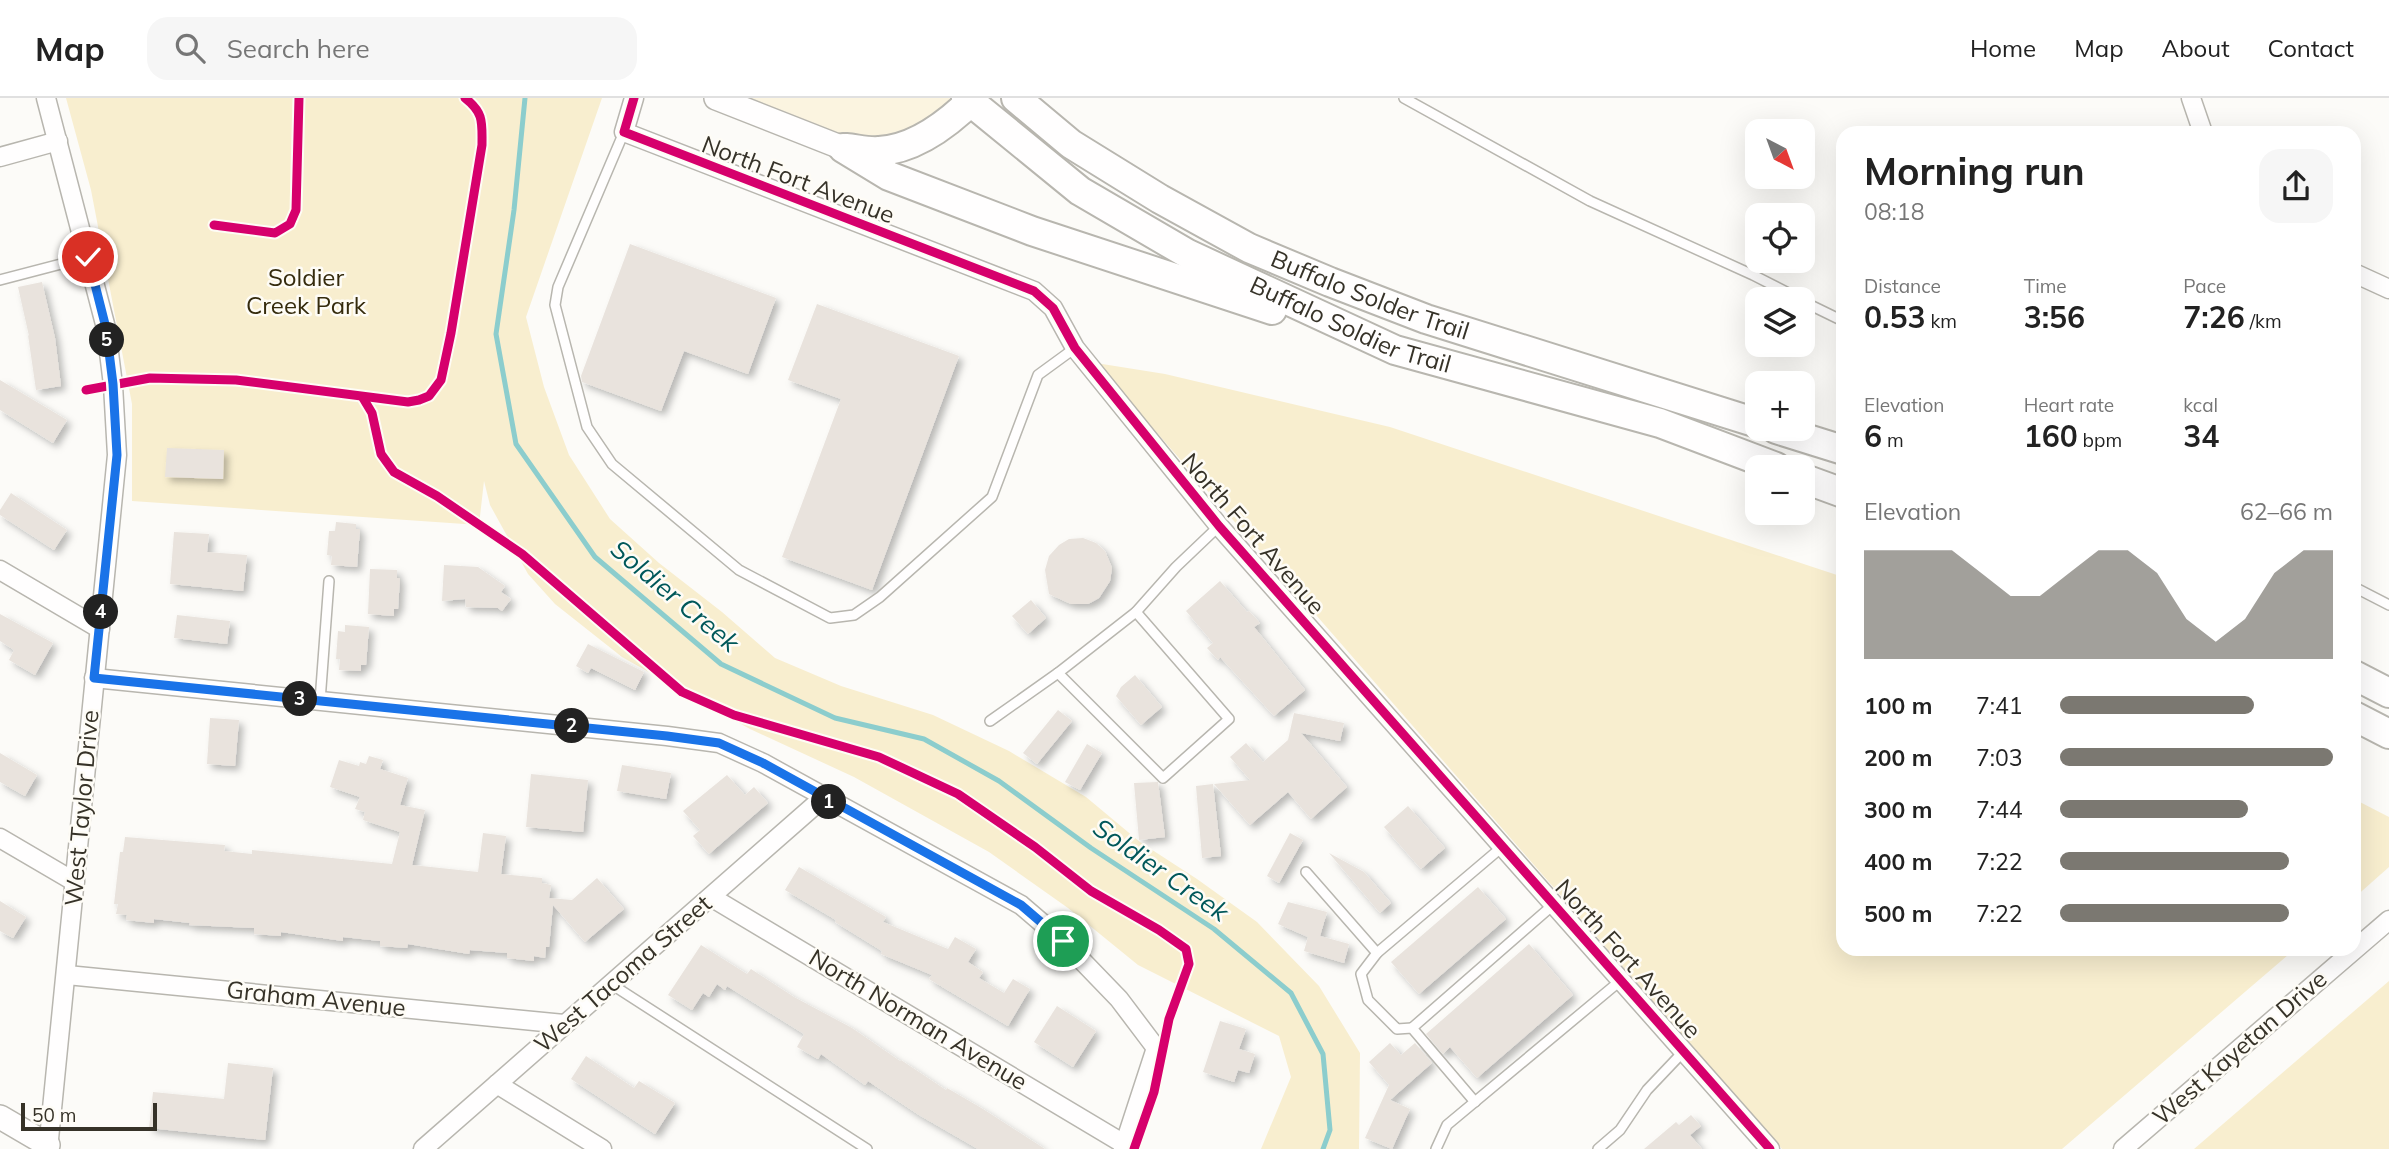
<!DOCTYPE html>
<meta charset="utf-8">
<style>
body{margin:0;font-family:Mulish,sans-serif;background:#f6f6f6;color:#222;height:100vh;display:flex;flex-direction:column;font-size:26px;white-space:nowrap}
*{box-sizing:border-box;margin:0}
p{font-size:23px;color:#767676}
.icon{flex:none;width:38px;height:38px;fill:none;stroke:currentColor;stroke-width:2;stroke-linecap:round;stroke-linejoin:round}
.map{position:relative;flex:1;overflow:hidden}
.details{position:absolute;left:1836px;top:28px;width:525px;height:830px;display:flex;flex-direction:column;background:#fff;border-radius:21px;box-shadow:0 7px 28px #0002}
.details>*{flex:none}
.needle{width:46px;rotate:139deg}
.fabs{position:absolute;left:1745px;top:21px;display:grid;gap:14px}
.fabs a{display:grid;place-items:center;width:70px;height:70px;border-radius:14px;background:#fff;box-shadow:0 7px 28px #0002;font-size:35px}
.scale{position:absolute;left:21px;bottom:18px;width:136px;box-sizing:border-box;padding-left:7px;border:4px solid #363228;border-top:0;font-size:19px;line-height:24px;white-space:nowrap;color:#363228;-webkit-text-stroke:5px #fefcf6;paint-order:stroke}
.pin{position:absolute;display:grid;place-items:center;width:60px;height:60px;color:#fff;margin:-30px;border:4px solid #fff;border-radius:50%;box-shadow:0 2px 7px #0007}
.km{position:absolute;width:35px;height:35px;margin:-18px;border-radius:50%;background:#222;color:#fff;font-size:19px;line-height:35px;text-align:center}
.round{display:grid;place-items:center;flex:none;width:74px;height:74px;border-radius:21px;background:#f6f6f6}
.headline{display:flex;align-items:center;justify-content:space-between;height:119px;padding:0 28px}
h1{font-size:38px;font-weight:700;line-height:52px}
.figures{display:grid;grid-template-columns:repeat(3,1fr);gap:10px;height:119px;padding:7px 28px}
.figures div{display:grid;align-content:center}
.figures b{font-size:30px;font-weight:700}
.figures small{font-size:19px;font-weight:400}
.figures p{font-size:19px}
.chart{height:196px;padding:14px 28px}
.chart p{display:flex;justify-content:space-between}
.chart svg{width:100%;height:126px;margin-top:7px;fill:#7b7871;opacity:.7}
ul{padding:0 28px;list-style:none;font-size:23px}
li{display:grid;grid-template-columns:112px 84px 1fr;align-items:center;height:52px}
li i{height:18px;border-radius:9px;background:#7b7871}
header{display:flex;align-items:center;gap:42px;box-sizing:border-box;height:98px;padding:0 35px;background:#fff;border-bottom:2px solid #e0e0e0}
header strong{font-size:33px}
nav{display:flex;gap:38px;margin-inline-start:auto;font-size:24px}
.search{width:490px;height:63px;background:#f6f6f6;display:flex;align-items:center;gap:18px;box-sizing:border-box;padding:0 24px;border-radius:21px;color:#767676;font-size:26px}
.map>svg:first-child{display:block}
.built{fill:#fbf4e0}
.green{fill:#f8eecf}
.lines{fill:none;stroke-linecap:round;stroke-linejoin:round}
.stream{stroke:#8ccdcd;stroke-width:5}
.building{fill:#e9e3dd;filter:url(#shadow)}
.service-casing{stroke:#b8b6af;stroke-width:12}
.minor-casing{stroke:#b8b6af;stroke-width:21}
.tertiary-casing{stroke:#b8b6af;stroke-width:26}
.primary-casing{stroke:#b8b6af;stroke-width:32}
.service{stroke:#fffefe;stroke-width:9}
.minor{stroke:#fffefe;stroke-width:18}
.tertiary{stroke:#fffefe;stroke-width:23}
.primary{stroke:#fffefe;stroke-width:28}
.cycleway-casing{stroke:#fefcf6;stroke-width:13}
.cycleway{stroke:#d6006c;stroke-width:9}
.route-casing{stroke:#fff;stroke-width:14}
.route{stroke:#1a73e8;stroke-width:9}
.labels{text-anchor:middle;stroke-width:5;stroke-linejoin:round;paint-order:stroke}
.street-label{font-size:24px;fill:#363228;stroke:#fefcf6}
.park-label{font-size:24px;fill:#352b0d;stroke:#fefcf6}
.water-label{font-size:26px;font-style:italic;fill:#00585a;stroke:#fefcf6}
</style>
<header>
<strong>Map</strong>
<div class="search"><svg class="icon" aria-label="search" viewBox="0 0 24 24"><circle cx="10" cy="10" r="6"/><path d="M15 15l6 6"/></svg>Search here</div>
<nav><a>Home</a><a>Map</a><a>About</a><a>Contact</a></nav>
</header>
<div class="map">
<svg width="2389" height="1051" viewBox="0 0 2389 1051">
<defs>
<filter id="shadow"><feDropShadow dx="4.5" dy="4.5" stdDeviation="3.5" flood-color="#0004"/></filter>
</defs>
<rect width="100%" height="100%" fill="#fcfbf8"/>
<!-- built -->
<polygon class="built" points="716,0 966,0 878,54"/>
<!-- green -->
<g class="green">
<polygon points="66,0 602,0 526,219 544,289 569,357 610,421 659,465 722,514 775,560 841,588 933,617 1009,653 1086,699 1140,744 1197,781 1257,824 1319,888 1360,955 1359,1051 1261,1051 1291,979 1279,938 1138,867 1068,810 989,754 854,679 750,631 622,559 555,506 528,476 490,407 484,383 479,427 132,403 132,306 91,92"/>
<polygon points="1096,265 1165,276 1390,329 1843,479 1843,850 2295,851 2062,1051 1782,1051"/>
<polygon points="2354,701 2389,719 2389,769 2354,800"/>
<polygon points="2389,883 2389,1051 2194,1051"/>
</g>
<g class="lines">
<!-- stream -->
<polyline class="stream" points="525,0 514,112 496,236 516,346 595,459 721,566 835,620 924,641 999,683 1091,750 1214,831 1291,895 1323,956 1330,1032 1323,1051"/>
</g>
<!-- building -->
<g class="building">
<polygon points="630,146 776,200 748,276 684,253 661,313 582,284 581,278"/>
<polygon points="42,184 55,240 61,288 36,292 28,237 29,238 18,189"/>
<polygon points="817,206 959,258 872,492 782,459 841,301 788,282"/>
<polygon points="0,282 67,322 53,345 0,312"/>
<polygon points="167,350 224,352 223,381 165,379"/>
<polygon points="11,395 67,432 54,452 0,417 0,412"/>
<polygon points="336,424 356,426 356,431 360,431 357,469 331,467 332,458 327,457 329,433 335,433"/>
<polygon points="174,434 209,436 207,454 247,457 243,493 170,486"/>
<polygon points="1083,440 1096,445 1105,453 1112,470 1110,483 1099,500 1088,506 1071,506 1049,496 1045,472 1049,458 1059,447 1069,441"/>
<polygon points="444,467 478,469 505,488 501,494 511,501 502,513 498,510 466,509 465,501 442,503"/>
<polygon points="370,471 397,472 397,480 400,480 398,511 394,511 394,518 368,516"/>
<polygon points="1220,483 1247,514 1249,513 1260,525 1254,529 1305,592 1274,618 1220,559 1218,562 1207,550 1213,545 1186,513"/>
<polygon points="1031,502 1046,520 1028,536 1012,518"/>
<polygon points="0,516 53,545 35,577 9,562 14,552 0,543"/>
<polygon points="177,517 230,523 227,546 174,540"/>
<polygon points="345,527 369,529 366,567 361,567 361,573 339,572 340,561 336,561 338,533 345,534"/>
<polygon points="588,546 644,574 635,592 591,570 588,575 576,568"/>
<polygon points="1135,577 1162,609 1141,627 1116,598 1121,589"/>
<polygon points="1058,612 1072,623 1037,666 1023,655"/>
<polygon points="1294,615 1344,625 1340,643 1301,635 1347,689 1311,721 1288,694 1250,727 1214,686 1250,682 1230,659 1246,645 1263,664 1288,642"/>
<polygon points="210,620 239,622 235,668 207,666"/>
<polygon points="1087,646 1102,655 1080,692 1065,684"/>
<polygon points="0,655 37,677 25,698 0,684"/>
<polygon points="369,658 383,662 380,671 408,680 400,707 425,712 412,767 478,774 483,735 506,738 501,776 542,780 542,785 551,787 549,800 572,802 597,780 624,811 585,844 553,807 549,849 546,849 545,860 534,858 534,863 507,860 507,855 470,852 469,856 408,846 407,850 380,848 380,843 343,839 343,843 281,834 281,838 254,836 254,830 189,827 190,825 154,821 154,825 126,822 127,817 116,816 118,806 114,806 120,754 123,754 125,739 225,747 224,753 252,756 252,752 392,766 400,734 363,722 365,714 355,711 360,699 330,689 339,662 359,668 360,664 366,666"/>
<polygon points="622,667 671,675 666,701 617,693"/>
<polygon points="531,676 588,682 583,734 526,729"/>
<polygon points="727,677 745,697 754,689 768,705 709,756 693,738 700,732 683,713"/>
<polygon points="1158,684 1165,739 1139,742 1134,685"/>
<polygon points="1213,686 1221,758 1202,760 1196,688"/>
<polygon points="1408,708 1445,750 1421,771 1384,729"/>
<polygon points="1290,735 1303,742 1279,785 1267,778"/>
<polygon points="1329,755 1364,774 1391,805 1380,815"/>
<polygon points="799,769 886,819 883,824 948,851 955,839 976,851 968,864 983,874 979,880 1004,895 1013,881 1030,891 1008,928 929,881 932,877 881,856 882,853 835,824 836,822 785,792"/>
<polygon points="1478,789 1506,821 1419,896 1391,864"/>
<polygon points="0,803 26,819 13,840 0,833"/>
<polygon points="1288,804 1327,814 1320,838 1349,846 1344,865 1304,853 1308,839 1278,826"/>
<polygon points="1529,846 1573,897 1477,980 1450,949 1443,956 1426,936"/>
<polygon points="701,847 747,876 751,871 794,899 852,930 900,963 901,962 946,992 947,990 983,1011 1045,1051 978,1051 919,1017 868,983 865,987 821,956 818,961 797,949 804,936 727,888 725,892 717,886 709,899 703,895 692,912 668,897"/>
<polygon points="1057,908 1096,933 1073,969 1034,944"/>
<polygon points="1220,923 1246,931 1239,951 1255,956 1249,975 1238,972 1234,984 1203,974"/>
<polygon points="1390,945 1401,957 1415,945 1432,965 1390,1002 1410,1011 1392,1051 1365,1040 1389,987 1369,964"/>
<polygon points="586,958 634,990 639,983 675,1005 655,1036 571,981"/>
<polygon points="228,965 273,970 265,1042 149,1030 153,994 224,1001"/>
<polygon points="1691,1017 1701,1028 1690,1037 1702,1051 1644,1051 1676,1024 1679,1027"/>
</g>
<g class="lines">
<!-- service casing -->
<g class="service-casing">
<g id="service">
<polyline points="1404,0 1590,103 1753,177 1800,201"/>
<polyline points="624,34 558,189 555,207 587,329 612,366 739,472 830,520 854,517 880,499 992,399 1038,277 1075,250"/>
<polyline points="0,182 88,159"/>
<polyline points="1802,203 1843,223"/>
<polyline points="2354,489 2389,507"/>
<polyline points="1058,575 1163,680 1229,621 1136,514"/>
<polyline points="320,603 329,483"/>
<polyline points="990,623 1058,575 1136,514 1176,469 1219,428"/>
<polyline points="1306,774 1377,855"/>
<polyline points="611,886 867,1051"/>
<polyline points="1412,930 1553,807"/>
<polyline points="1475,1004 1412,930 1397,931 1368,902 1361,876 1377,855 1502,749"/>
<polyline points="1436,1051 1447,1027 1620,883"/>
<polyline points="1598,1051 1620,1032 1647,992 1684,953"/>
</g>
</g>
<!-- minor casing -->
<g class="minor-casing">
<g id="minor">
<polyline points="46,0 106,230 113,287 117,357 48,1051"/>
<polyline points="634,0 624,34 1034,193 1053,210 1075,250 1219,428 1770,1051"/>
<polyline points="2191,0 2203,35"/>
<polyline points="0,59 58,43"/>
<polyline points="2354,175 2389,191"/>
<polyline points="0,472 100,531"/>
<polyline points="94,580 667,638 719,645 763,665 1021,807 1063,843 1119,901 1156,950 1123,1051"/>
<polyline points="0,740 75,784"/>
<polyline points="711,799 1124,1046"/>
<polyline points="67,877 564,926"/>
<polyline points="497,986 602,1051"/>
<polyline points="423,1051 823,700"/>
<polyline points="2123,1051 2389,822"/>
</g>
</g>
<!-- tertiary casing -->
<g class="tertiary-casing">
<g id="tertiary">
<polyline points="716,0 843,50"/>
<polyline points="0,1019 48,1047"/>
</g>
</g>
<!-- primary casing -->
<g class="primary-casing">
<g id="primary">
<path id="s1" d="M966 0 1080 93 1188 156 1395 252 1660 325 1776 369"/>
<path id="s2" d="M1016 0 1071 46 1160 101 1249 150 1330 184 1426 221 1757 325"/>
<polyline points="843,50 889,78 1032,133 1272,212"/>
<path d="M846 50C857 51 868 54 879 53 916 51 949 25 974 0"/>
<polyline points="1776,331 1843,352"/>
<polyline points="1802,380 1843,395"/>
<polyline points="2354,577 2389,595"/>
<polyline points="2354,618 2389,636"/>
</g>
</g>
<!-- service -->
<use href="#service" class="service"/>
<!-- minor -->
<use href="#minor" class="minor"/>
<!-- tertiary -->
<use href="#tertiary" class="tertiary"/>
<!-- primary -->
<use href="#primary" class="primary"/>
<!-- cycleway casing -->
<g class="cycleway-casing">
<g id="cycleway">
<polyline points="634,0 624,34 1034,193 1053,210 1075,250 1219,428 1770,1051"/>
<polyline points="214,127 275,135 290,126 296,112 299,0"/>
<path d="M86 292 150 280 236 282 408 304 419 302 429 298 441 282 451 235 482 47C482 24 484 15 465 0"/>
<polyline points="363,300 372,315 381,356 394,374 437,398 522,456 682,594 734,617 879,659 958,696 1035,749 1091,793 1159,832 1186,851 1189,866 1169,921 1154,994 1134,1051"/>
</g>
</g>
<!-- cycleway -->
<use href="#cycleway" class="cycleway"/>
</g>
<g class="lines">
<!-- route casing -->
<g class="route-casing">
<polyline id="route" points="88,159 106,230 113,286 117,357 94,580 667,638 719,645 763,665 1021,807 1063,843"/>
</g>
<!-- route -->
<use href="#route" class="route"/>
</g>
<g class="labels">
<!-- street labels -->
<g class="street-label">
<text transform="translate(798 82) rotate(21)" y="8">North Fort Avenue</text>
<text dy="8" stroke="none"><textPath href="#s2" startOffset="408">Buffalo Solder Trail</textPath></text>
<text dy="8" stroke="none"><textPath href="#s1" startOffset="450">Buffalo Soldier Trail</textPath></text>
<text transform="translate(1253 436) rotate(49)" y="8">North Fort Avenue</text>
<text transform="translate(82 710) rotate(-85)" y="8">West Taylor Drive</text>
<text transform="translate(1628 861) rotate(48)" y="8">North Fort Avenue</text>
<text transform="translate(623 876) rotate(-41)" y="8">West Tacoma Street</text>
<text transform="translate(316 901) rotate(6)" y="8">Graham Avenue</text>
<text transform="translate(918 922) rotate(31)" y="8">North Norman Avenue</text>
<text transform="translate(2240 950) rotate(-41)" y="8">West Kayetan Drive</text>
</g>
<!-- park labels -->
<g class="park-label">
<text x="306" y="188">Soldier<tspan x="306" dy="28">Creek Park</tspan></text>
</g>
<!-- water labels -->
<g class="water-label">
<text transform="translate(675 498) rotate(40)" y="9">Soldier Creek</text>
<text transform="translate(1161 772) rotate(35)" y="9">Soldier Creek</text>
</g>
</g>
</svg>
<div class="fabs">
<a><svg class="needle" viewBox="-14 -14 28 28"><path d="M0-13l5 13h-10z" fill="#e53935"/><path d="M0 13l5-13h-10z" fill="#767676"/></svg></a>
<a><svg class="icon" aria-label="locate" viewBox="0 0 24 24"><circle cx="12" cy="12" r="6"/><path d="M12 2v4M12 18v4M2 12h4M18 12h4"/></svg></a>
<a><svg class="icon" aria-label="layers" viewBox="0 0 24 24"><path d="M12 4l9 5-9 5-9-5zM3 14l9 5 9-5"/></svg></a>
<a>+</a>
<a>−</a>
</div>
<div class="scale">50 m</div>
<div class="pin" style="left:1063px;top:843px;background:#1e9e55"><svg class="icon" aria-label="arrive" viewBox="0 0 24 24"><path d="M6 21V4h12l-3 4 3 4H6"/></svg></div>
<div class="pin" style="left:88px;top:159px;background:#d93025"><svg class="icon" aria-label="check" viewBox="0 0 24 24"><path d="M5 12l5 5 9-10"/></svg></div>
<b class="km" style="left:829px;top:704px">1</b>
<b class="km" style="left:572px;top:628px">2</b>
<b class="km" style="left:300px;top:601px">3</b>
<b class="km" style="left:101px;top:514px">4</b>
<b class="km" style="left:107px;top:242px">5</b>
<section class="details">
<div class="headline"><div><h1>Morning run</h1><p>08:18</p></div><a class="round"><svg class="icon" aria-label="share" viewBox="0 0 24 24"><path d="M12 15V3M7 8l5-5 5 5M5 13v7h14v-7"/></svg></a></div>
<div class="figures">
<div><p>Distance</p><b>0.53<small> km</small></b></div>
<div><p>Time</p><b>3:56</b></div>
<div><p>Pace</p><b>7:26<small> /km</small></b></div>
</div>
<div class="figures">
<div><p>Elevation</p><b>6<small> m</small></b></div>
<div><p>Heart rate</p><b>160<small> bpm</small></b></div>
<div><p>kcal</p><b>34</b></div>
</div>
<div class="chart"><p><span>Elevation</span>62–66 m</p>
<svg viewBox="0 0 160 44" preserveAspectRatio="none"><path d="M0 44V6L10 6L20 6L30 6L40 14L50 22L60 22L70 14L80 6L90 6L100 14L110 30L120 38L130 30L140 14L150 6L160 6V44z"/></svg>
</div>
<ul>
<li><b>100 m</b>7:41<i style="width:71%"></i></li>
<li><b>200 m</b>7:03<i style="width:100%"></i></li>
<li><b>300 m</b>7:44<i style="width:69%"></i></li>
<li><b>400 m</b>7:22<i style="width:84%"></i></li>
<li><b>500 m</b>7:22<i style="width:84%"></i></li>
</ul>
</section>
</div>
